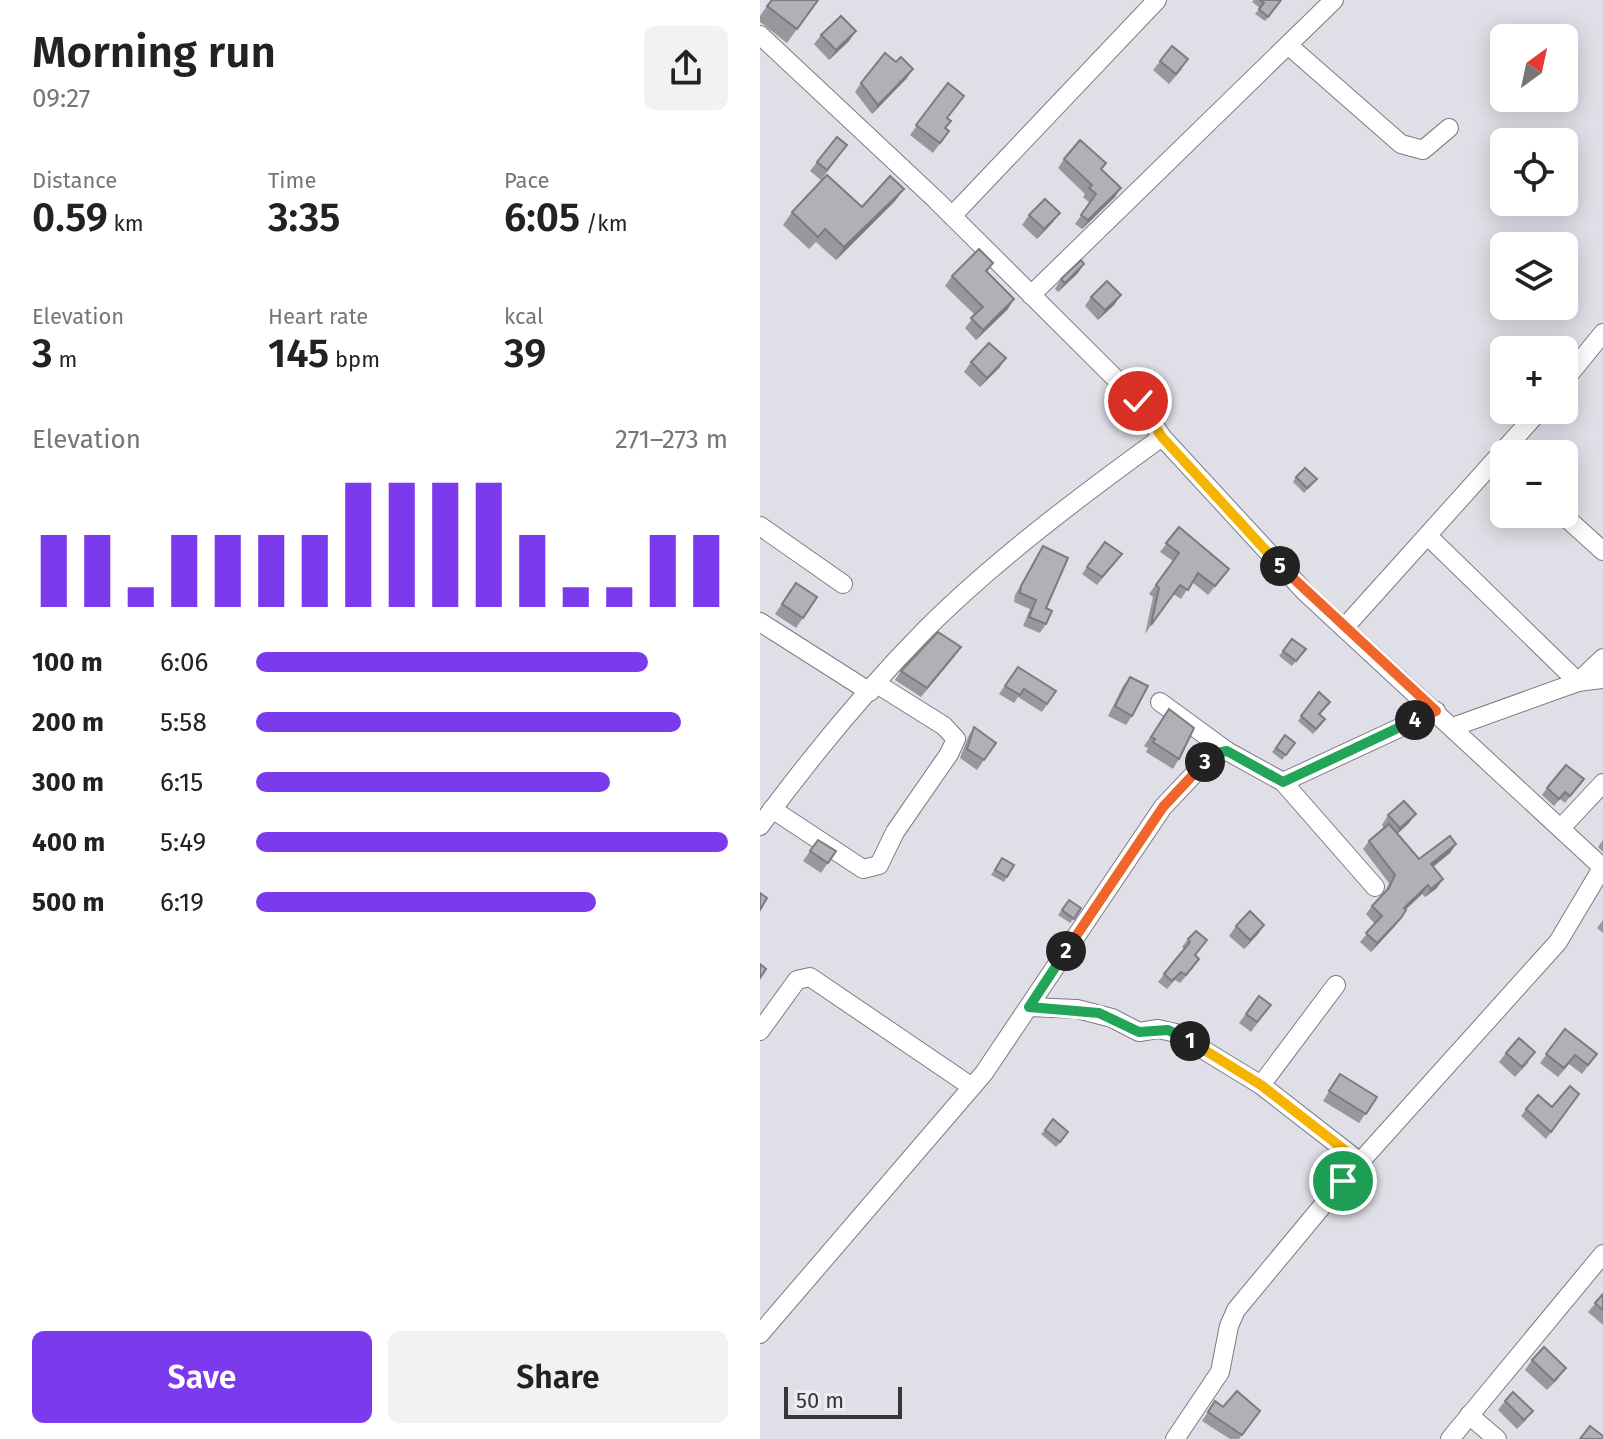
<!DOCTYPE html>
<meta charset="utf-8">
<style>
body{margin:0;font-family:"Fira Sans",sans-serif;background:#f2f2f2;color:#222;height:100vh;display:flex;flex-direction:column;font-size:30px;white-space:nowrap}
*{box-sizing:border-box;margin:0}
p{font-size:26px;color:#767676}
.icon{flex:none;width:44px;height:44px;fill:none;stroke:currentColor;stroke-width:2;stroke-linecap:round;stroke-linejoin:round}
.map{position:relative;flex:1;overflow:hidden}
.details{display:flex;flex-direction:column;background:#fff;width:760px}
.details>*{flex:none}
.needle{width:52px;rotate:33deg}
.fabs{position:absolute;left:730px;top:24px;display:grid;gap:16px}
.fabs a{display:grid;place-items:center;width:88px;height:88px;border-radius:12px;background:#fff;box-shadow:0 4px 20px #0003;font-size:40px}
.scale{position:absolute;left:24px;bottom:20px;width:118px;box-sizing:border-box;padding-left:8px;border:4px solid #363538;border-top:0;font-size:22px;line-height:28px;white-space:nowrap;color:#363538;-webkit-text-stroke:6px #edebf3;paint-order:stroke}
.pin{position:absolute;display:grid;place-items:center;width:68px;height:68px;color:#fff;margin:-34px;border:4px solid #fff;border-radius:50%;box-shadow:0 2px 8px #0007}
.km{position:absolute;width:40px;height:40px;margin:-20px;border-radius:50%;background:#222;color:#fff;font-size:22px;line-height:40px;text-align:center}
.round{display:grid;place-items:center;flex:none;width:84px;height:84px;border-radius:12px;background:#f2f2f2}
.headline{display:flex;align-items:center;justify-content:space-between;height:136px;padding:0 32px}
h1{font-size:44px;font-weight:600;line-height:60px}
.figures{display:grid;grid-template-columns:repeat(3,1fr);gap:12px;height:136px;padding:8px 32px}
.figures div{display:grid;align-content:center}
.figures b{font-size:40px;font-weight:600}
.figures small{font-size:22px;font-weight:400}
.figures p{font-size:22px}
.chart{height:224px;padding:16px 32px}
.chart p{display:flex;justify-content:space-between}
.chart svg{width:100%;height:144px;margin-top:8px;stroke:#7c3aed;stroke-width:6}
.cta{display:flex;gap:16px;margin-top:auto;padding:16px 32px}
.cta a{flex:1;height:92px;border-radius:12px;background:#7c3aed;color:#fff;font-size:32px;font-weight:600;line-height:92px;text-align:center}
.cta a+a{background:#f2f2f2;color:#222}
ul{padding:0 32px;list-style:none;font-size:26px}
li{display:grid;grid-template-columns:128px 96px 1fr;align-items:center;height:60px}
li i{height:20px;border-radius:10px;background:#7c3aed}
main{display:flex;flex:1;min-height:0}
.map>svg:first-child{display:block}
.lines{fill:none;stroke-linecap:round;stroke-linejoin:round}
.minor-casing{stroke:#7c7b82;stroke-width:20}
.minor{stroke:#fff;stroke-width:18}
.wall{fill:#98979d}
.shaded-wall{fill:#7c7b80}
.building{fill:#b1b0b7;stroke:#7c7b80;stroke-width:2}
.split-1-casing{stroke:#fff;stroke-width:16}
.split-2-casing{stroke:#fff;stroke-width:16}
.split-3-casing{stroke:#fff;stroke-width:16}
.split-4-casing{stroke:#fff;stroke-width:16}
.split-5-casing{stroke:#fff;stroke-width:16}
.split-6-casing{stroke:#fff;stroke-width:16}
.split-1{stroke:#f5b400;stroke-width:10}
.split-2{stroke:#22a559;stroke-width:10}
.split-3{stroke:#f0652b;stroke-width:10}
.split-4{stroke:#22a559;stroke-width:10}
.split-5{stroke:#f0652b;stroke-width:10}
.split-6{stroke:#f5b400;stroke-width:10}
</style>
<main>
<section class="details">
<div class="headline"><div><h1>Morning run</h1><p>09:27</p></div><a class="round"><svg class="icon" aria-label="share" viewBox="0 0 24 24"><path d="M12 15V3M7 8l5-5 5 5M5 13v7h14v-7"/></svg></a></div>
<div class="figures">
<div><p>Distance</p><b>0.59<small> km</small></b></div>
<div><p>Time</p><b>3:35</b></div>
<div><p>Pace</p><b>6:05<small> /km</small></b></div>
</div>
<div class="figures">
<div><p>Elevation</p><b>3<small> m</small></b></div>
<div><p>Heart rate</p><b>145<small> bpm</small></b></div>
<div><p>kcal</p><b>39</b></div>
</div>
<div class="chart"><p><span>Elevation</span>271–273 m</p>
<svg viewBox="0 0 160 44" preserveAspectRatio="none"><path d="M5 44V22M15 44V22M25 44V38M35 44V22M45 44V22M55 44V22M65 44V22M75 44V6M85 44V6M95 44V6M105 44V6M115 44V22M125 44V38M135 44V38M145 44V22M155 44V22"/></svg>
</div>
<ul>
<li><b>100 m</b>6:06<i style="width:83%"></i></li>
<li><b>200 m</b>5:58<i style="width:90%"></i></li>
<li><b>300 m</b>6:15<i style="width:75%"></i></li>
<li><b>400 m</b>5:49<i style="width:100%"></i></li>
<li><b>500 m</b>6:19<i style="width:72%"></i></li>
</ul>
<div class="cta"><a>Save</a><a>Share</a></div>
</section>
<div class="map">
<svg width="843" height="1439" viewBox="0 0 843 1439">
<rect width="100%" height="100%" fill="#e0dee6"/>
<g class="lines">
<!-- minor casing -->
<g class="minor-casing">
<g id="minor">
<polyline points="0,35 175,199 378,401 402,437 545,592 843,868"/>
<polyline points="528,45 641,144 663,150 689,128"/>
<polyline points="192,216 397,0"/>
<polyline points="271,295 574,0"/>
<polyline points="804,381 843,333"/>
<polyline points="802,514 843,551"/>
<polyline points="0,526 83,584"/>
<polyline points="668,536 818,682 843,679"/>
<polyline points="0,622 110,692"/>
<polyline points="584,628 780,410"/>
<polyline points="400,702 467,751"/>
<polyline points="693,727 818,682 843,658"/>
<polyline points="523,782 676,711"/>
<polyline points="12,809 103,869 119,865 135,832 189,754 196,739 184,726 117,684"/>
<path d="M0 826C50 758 106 690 165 630 235 560 322 495 402 437"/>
<polyline points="801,828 843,783"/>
<polyline points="269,1007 317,1009 352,1018 379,1032 398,1029 416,1033 501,1085 600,1162"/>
<polyline points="0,1031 37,980 50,977 212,1087"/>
<polyline points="501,1085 576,985"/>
<polyline points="0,1334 224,1073 403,807 453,754 467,751 523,782 615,887"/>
<polyline points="709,1415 737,1439"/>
<polyline points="415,1439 460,1372 469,1326 476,1310 583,1181 798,942 842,868"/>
<polyline points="690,1439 843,1254"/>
</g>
</g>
<!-- minor -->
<use href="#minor" class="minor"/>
</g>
<!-- wall -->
<g class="wall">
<polygon points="58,0 27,43 0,22 0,16 7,6"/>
<polygon points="494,0 521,0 505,21 495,14 500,8 492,2"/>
<polygon points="61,35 89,41 69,60 54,44"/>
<polygon points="400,61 422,69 409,84 393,70"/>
<polygon points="147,78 112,114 95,92 101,83"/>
<polygon points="188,83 187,118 186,129 189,131 173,153 150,135"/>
<polygon points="87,145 61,180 50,171 57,162"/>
<polygon points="304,159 341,170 355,197 322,229 315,224 330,203 323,197 325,194 298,168"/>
<polygon points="144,189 135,201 76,260 56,242 49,249 23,225 32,212 102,207"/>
<polygon points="269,215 293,222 277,239 262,225"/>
<polygon points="233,263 227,272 248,309 216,340 205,328 215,315 185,286 192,276"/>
<polygon points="318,273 298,292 295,289 301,279"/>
<polygon points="361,295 354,305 338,320 325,306 331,297"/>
<polygon points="246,358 239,368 220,387 204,372 211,362"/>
<polygon points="536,477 553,484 544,493 533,482"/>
<polygon points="419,527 469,569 448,595 432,582 421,599 413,594 385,634 393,597 389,594 413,561 400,552"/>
<polygon points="345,542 357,561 337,585 322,574"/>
<polygon points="283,546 286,624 280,633 263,626 270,609 254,602 255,595"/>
<polygon points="36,583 57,597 36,628 15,614"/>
<polygon points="532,639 546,649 532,666 519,656"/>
<polygon points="195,656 161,697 135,680 141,671"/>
<polygon points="258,667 296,691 282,712 258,697 254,703 239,694"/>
<polygon points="370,677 372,716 366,725 348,716 363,686"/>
<polygon points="559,692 570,702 560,714 562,724 553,734 538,721"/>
<polygon points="409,709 419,759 413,769 386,752 388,748 384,746"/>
<polygon points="214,727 236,743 217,770 200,758 208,737"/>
<polygon points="525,735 535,743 522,760 512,752"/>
<polygon points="824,779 805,803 800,799 794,806 782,795 787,788"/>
<polygon points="628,815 649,823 637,834 659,859 696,844 690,853 673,867 677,888 665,897 662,894 645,910 646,910 635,926 611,952 600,942 615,924 606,914 612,906 625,892 629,883 603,849 609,841 624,828 622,825"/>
<polygon points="58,840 76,851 61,873 43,861"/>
<polygon points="843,840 843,852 838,847"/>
<polygon points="242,858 254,865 244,882 231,875"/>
<polygon points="309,900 321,908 310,923 298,915"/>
<polygon points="843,920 843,933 837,928"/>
<polygon points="504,925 498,934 484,949 469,936 476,926"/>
<polygon points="428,939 447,940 435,956 434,967 420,983 415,980 407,989 398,982 424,949 422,947"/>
<polygon points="499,996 511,1005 491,1032 479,1023"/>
<polygon points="805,1029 837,1054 822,1074 809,1064 798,1077 780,1063"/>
<polygon points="746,1053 769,1062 755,1077 739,1062"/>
<polygon points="580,1074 617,1097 599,1123 563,1101"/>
<polygon points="819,1094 786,1139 761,1116 766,1109 792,1107"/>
<polygon points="285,1130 308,1132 296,1147 281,1134"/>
<polygon points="843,1294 843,1325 828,1312"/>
<polygon points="772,1360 799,1378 787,1390 765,1370"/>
<polygon points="455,1401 463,1407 500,1411 479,1439 470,1439 442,1421"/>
<polygon points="745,1401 766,1420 757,1429 738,1410"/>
</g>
<!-- shaded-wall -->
<g class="shaded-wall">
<polygon points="96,31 89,41 69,60 76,50"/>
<polygon points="153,69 147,78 112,114 118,105"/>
<polygon points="361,188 355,197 322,229 328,220"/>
<polygon points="144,189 135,201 76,260 84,247"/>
<polygon points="300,213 293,222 277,239 284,229"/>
<polygon points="324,264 318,273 298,292 305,283"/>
<polygon points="361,295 354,305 338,320 345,310"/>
<polygon points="254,299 248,309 216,340 223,330"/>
<polygon points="246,358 239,368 220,387 227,378"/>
<polygon points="656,814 649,823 633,838 640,828"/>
<polygon points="696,844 690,853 665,873 671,864"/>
<polygon points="683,879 677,888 665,897 671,889"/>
<polygon points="668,885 662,894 638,917 644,908"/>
<polygon points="641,918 635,926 611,952 617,943"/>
<polygon points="504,925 498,934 484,949 490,940"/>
</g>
<!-- building -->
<g class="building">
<polygon points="12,0 58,0 37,29 7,6"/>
<polygon points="500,0 521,0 508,17 499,9 504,3"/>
<polygon points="81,16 96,31 76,50 61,35"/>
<polygon points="412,46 428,59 416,74 400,61"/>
<polygon points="125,53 136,62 141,57 153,69 118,105 101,83"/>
<polygon points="188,83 204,96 187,118 191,121 185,128 189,131 180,143 156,125"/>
<polygon points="77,137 87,145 67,170 57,162"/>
<polygon points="320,140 346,163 341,169 361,188 328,220 321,215 336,194 329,188 332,185 304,159"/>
<polygon points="67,175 102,207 130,176 144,189 84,247 65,229 58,237 32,212"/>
<polygon points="285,199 300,213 284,229 269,215"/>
<polygon points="219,249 233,263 226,271 254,299 223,330 211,318 223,307 192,276"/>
<polygon points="321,260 324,264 305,283 301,279"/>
<polygon points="347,281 361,295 345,310 331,297"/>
<polygon points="229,343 246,358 227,378 211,362"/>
<polygon points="545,468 557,479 547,488 536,477"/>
<polygon points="419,527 469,569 455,586 438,573 428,590 420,585 391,625 399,588 396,585 419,553 406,543"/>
<polygon points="345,542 362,554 342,577 327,567"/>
<polygon points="283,546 308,558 286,608 292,611 286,624 269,617 276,600 260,593 261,586"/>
<polygon points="36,583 57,597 43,618 22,604"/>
<polygon points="178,632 201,647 167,688 141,671"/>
<polygon points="532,639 546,649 536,661 523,651"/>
<polygon points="258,667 296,691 287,704 264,689 260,695 245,686"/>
<polygon points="370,677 388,686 372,716 355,706"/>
<polygon points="559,692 570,702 559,714 565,719 556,729 541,716"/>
<polygon points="409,709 434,728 419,759 393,742 395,739 391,737"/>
<polygon points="214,727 236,743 224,760 207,749"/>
<polygon points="525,735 535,743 526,755 516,748"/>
<polygon points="806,765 824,779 810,796 805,792 799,799 787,788"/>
<polygon points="644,801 656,814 640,828 628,815"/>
<polygon points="629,824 659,859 690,836 696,844 671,864 683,879 671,889 668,885 644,908 646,910 641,918 617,943 606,933 622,916 612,906 629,888 635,875 609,841"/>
<polygon points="58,840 76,851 68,863 50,851"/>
<polygon points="242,858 254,865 247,877 235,870"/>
<polygon points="0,893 7,898 0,910"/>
<polygon points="309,900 321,908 314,919 302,910"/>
<polygon points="490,911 504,925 490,940 476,926"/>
<polygon points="436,931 447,940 435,955 439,959 426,975 421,972 412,981 404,974 430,942 428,939"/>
<polygon points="0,964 6,969 0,978"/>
<polygon points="499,996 511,1005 497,1022 486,1014"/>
<polygon points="805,1029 837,1054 828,1065 815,1055 804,1068 786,1054"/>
<polygon points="759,1038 775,1052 762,1067 746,1053"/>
<polygon points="580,1074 617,1097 606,1114 569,1091"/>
<polygon points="810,1086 819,1094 791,1132 766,1109 778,1095 792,1107"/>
<polygon points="293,1119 308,1132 300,1142 285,1130"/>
<polygon points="843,1294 843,1310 835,1303"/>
<polygon points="784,1347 806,1368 794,1381 772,1360"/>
<polygon points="477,1391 500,1411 482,1435 448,1412 455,1401 463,1407"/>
<polygon points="753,1392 773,1411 764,1420 745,1401"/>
<polygon points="830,1426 843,1436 843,1439 820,1439"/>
</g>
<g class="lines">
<!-- split-1 casing -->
<g class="split-1-casing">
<polyline id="split-1" points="430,1041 501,1085 600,1162 583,1181"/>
</g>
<!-- split-2 casing -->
<g class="split-2-casing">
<polyline id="split-2" points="306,951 269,1007 339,1013 379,1032 408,1030 430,1041"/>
</g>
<!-- split-3 casing -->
<g class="split-3-casing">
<polyline id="split-3" points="306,951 403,807 445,762"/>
</g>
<!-- split-4 casing -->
<g class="split-4-casing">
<polyline id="split-4" points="445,762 453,754 467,751 523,782 655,720"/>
</g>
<!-- split-5 casing -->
<g class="split-5-casing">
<polyline id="split-5" points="520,566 676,711 655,720"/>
</g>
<!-- split-6 casing -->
<g class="split-6-casing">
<polyline id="split-6" points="378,401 402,437 520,566"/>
</g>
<!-- split-1 -->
<use href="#split-1" class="split-1"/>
<!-- split-2 -->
<use href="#split-2" class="split-2"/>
<!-- split-3 -->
<use href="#split-3" class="split-3"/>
<!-- split-4 -->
<use href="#split-4" class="split-4"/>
<!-- split-5 -->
<use href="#split-5" class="split-5"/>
<!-- split-6 -->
<use href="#split-6" class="split-6"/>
</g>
</svg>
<div class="fabs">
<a><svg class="needle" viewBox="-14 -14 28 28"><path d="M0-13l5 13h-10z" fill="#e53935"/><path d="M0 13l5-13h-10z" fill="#767676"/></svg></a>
<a><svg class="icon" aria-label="locate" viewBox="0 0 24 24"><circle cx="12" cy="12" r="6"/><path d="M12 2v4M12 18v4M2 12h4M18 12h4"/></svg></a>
<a><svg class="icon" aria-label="layers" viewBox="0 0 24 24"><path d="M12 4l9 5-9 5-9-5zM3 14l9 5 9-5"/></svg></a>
<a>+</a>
<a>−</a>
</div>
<div class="scale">50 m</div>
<div class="pin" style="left:583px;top:1181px;background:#1e9e55"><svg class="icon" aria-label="arrive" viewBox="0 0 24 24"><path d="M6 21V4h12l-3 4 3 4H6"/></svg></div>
<div class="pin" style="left:378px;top:401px;background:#d93025"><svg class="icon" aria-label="check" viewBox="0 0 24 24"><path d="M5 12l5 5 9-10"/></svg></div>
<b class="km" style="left:430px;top:1041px">1</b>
<b class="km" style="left:306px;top:951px">2</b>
<b class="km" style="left:445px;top:762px">3</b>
<b class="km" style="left:655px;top:720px">4</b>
<b class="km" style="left:520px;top:566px">5</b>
</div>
</main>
